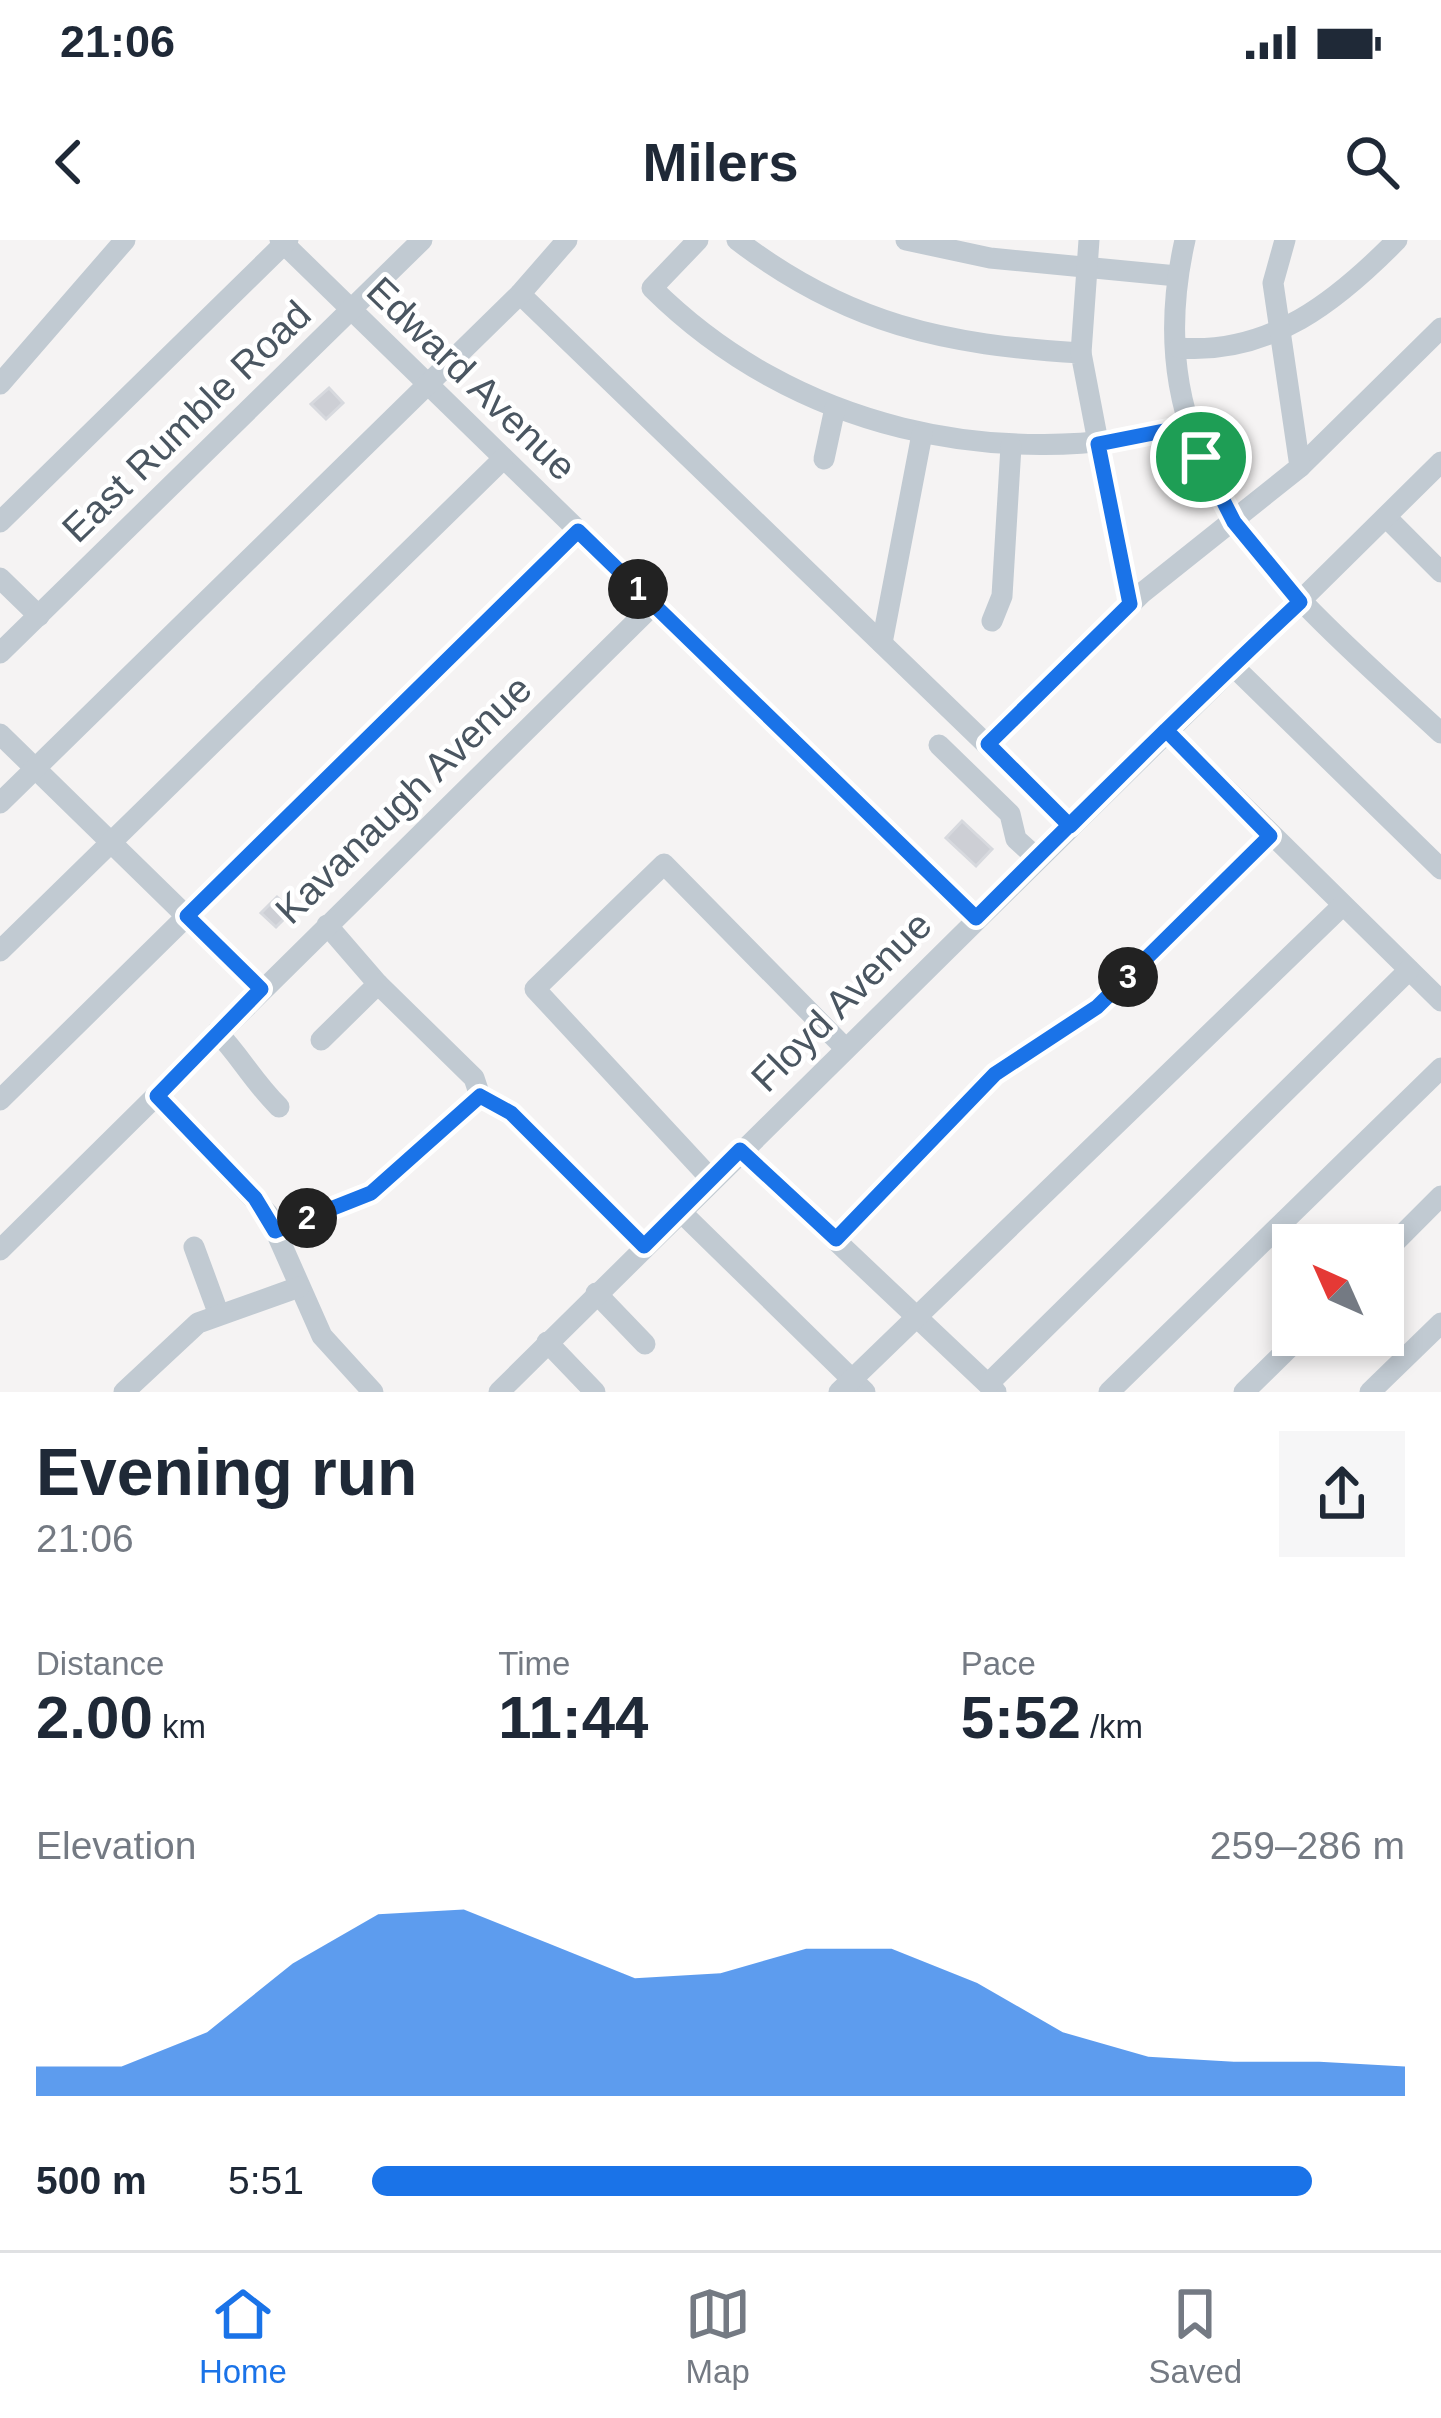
<!DOCTYPE html>
<meta charset="utf-8">
<style>
body{margin:0;font-family:Arial,sans-serif;background:#f6f6f7;color:#1f2937;height:100vh;display:flex;flex-direction:column;font-size:45px;white-space:nowrap}
*{box-sizing:border-box;margin:0}
p{font-size:39px;color:#747a83}
.icon{flex:none;width:66px;height:66px;fill:none;stroke:currentColor;stroke-width:2;stroke-linecap:round;stroke-linejoin:round}
.map{position:relative;height:1152px;overflow:hidden}
.panel{display:flex;flex-direction:column;background:#fff;flex:1}
.panel>*{flex:none}
.needle{width:78px;rotate:315deg}
.controls{position:absolute;left:1272px;top:984px;display:grid;gap:24px}
.controls a{display:grid;place-items:center;width:132px;height:132px;border-radius:0px;background:#fff;box-shadow:0 6px 18px #0003;font-size:60px}
.pin{position:absolute;display:grid;place-items:center;width:102px;height:102px;color:#fff;margin:-51px;border:6px solid #fff;border-radius:50%;box-shadow:0 3px 12px #0007}
.km{position:absolute;width:60px;height:60px;margin:-30px;border-radius:50%;background:#222;color:#fff;font-size:33px;line-height:60px;text-align:center}
.round{display:grid;place-items:center;flex:none;width:126px;height:126px;border-radius:0px;background:#f6f6f7}
.overview{display:flex;align-items:center;justify-content:space-between;height:204px;padding:0 36px}
h1{font-size:66px;font-weight:600;line-height:90px}
.figures{display:grid;grid-template-columns:repeat(3,1fr);gap:18px;height:204px;padding:12px 36px}
.figures div{display:grid;align-content:center}
.figures b{font-size:60px;font-weight:600}
.figures small{font-size:33px;font-weight:400}
.figures p{font-size:33px}
.chart{height:336px;padding:24px 36px}
.chart p{display:flex;justify-content:space-between}
.chart svg{width:100%;height:216px;margin-top:12px;fill:#1a73e8;opacity:.7}
ul{padding:0 36px;list-style:none;font-size:39px}
li{display:grid;grid-template-columns:192px 144px 1fr;align-items:center;height:90px}
li i{height:30px;border-radius:15px;background:#1a73e8}
.status{display:flex;justify-content:space-between;align-items:center;height:84px;padding:0 60px;background:#fff;direction:ltr}
.status svg{height:33px;fill:currentColor}
header{display:flex;justify-content:space-between;align-items:center;height:156px;padding:0 36px;background:#fff;font-size:54px;font-weight:600}
.dock{display:flex;justify-content:space-around;align-items:center;height:168px;border-top:3px solid #e0e1e3;background:#fff;font-size:33px;color:#747a83}
.dock a{display:grid;justify-items:center;gap:6px}
.dock .active{color:#1a73e8}
.map>svg:first-child{display:block}
.building{fill:#cdcfd5;stroke:#d7d9de;stroke-width:3}
.lines{fill:none;stroke-linecap:round;stroke-linejoin:round}
.minor{stroke:#c1cad2;stroke-width:21}
.route-casing{stroke:#fff;stroke-width:24}
.route{stroke:#1a73e8;stroke-width:15}
.labels{text-anchor:middle;stroke-width:9;stroke-linejoin:round;paint-order:stroke}
.street-label{font-size:39px;fill:#4a5661;stroke:#fff}
</style>
<div class="status"><b>21:06</b><svg viewBox="0 0 49 12"><path d="M0 12V9h3v3zM5 12V6h3v6zM10 12V3h3v9zM15 12V0h3v12zM26 1h20v11H26zM47 4h2v5h-2z"/></svg></div>
<header><svg class="icon" aria-label="back" viewBox="0 0 24 24"><path d="M15 5l-7 7 7 7"/></svg>Milers<svg class="icon" aria-label="search" viewBox="0 0 24 24"><circle cx="10" cy="10" r="6"/><path d="M15 15l6 6"/></svg></header>
<div class="map">
<svg width="1441" height="1152" viewBox="0 0 1441 1152">
<rect width="100%" height="100%" fill="#f5f3f3"/>
<!-- building -->
<g class="building">
<polygon points="329,148 343,163 326,179 311,164"/>
<polygon points="962,581 992,609 976,626 946,598"/>
<polygon points="277,657 292,671 276,687 261,673"/>
</g>
<g class="lines">
<!-- minor -->
<g class="minor">
<polyline points="280,0 976,678"/>
<path d="M698 0 652 48C794 189 998 234 1189 186"/>
<path d="M737 0C847 84 945 105 1081 113L1129 364"/>
<polyline points="906,0 990,18 1177,36"/>
<path d="M1185 0C1132 233 1290 353 1441 493"/>
<polyline points="520,54 1070,585"/>
<path d="M1179 108C1271 115 1338 60 1397 0"/>
<polyline points="1081,113 1089,0"/>
<polyline points="0,144 125,0"/>
<polyline points="824,219 835,168"/>
<polyline points="1300,227 1441,88"/>
<polyline points="1386,277 1441,332"/>
<polyline points="0,282 288,0"/>
<polyline points="0,338 39,376"/>
<polyline points="992,381 1002,356 1011,206"/>
<polyline points="882,403 922,194"/>
<polyline points="0,413 422,0"/>
<polyline points="1232,425 1441,629"/>
<polyline points="1166,490 1441,761"/>
<polyline points="0,494 261,749"/>
<polyline points="988,504 1142,353 1300,227 1273,43 1285,0"/>
<polyline points="939,505 1010,574 1016,599 1037,618"/>
<polyline points="0,563 520,54 567,0"/>
<polyline points="327,685 378,744 474,838 480,856 511,873 643,1006"/>
<polyline points="0,711 503,219"/>
<path d="M217 792C241 817 252 840 279 867"/>
<polyline points="321,800 378,744"/>
<polyline points="157,857 268,974 322,1096 373,1152"/>
<polyline points="0,860 578,291"/>
<polyline points="740,910 996,1152"/>
<polyline points="712,940 535,749 664,624 845,808"/>
<polyline points="680,971 865,1152"/>
<polyline points="276,991 371,953 480,856"/>
<polyline points="836,999 995,834 1097,767 1270,596"/>
<polyline points="194,1007 219,1075"/>
<polyline points="0,1010 654,364"/>
<polyline points="1383,1014 1441,956"/>
<polyline points="596,1053 645,1104"/>
<polyline points="547,1102 595,1152"/>
<polyline points="988,1144 1409,730"/>
<polyline points="124,1152 198,1083 299,1047"/>
<polyline points="499,1152 1441,222"/>
<polyline points="839,1152 1342,666"/>
<polyline points="1109,1152 1441,828"/>
<polyline points="1244,1152 1302,1095"/>
<polyline points="1370,1152 1441,1083"/>
</g>
</g>
<g class="lines">
<!-- route casing -->
<g class="route-casing">
<path id="route" d="M1201 217 1234 282 1300 362C1190 465 1083 571 976 678L578 291 187 676 261 749 157 856 255 958 275 991 371 953 480 856 511 873 644 1006 740 910 836 999 995 834 1097 767 1270 596 1166 490 1070 586 988 504 1130 364 1098 204 1189 186 1201 217"/>
</g>
<!-- route -->
<use href="#route" class="route"/>
</g>
<g class="labels">
<!-- street labels -->
<g class="street-label">
<text transform="translate(472 138) rotate(44)" y="14">Edward Avenue</text>
<text transform="translate(186 181) rotate(-44)" y="14">East Rumble Road</text>
<text transform="translate(403 559) rotate(-44)" y="14">Kavanaugh Avenue</text>
<text transform="translate(841 761) rotate(-45)" y="14">Floyd Avenue</text>
</g>
</g>
</svg>
<div class="controls">
<a><svg class="needle" viewBox="-14 -14 28 28"><path d="M0-13l5 13h-10z" fill="#e53935"/><path d="M0 13l5-13h-10z" fill="#747a83"/></svg></a>
</div>
<div class="pin" style="left:1201px;top:217px;background:#1e9e55"><svg class="icon" aria-label="arrive" viewBox="0 0 24 24"><path d="M6 21V4h12l-3 4 3 4H6"/></svg></div>
<b class="km" style="left:638px;top:349px">1</b>
<b class="km" style="left:307px;top:978px">2</b>
<b class="km" style="left:1128px;top:737px">3</b>
</div>
<section class="panel">
<div class="overview"><div><h1>Evening run</h1><p>21:06</p></div><a class="round"><svg class="icon" aria-label="share" viewBox="0 0 24 24"><path d="M12 15V3M7 8l5-5 5 5M5 13v7h14v-7"/></svg></a></div>
<div class="figures">
<div><p>Distance</p><b>2.00<small> km</small></b></div>
<div><p>Time</p><b>11:44</b></div>
<div><p>Pace</p><b>5:52<small> /km</small></b></div>
</div>
<div class="chart"><p><span>Elevation</span>259–286 m</p>
<svg viewBox="0 0 160 44" preserveAspectRatio="none"><path d="M0 44V38L10 38L20 31L30 17L40 7L50 6L60 13L70 20L80 19L90 14L100 14L110 21L120 31L130 36L140 37L150 37L160 38V44z"/></svg>
</div>
<ul>
<li><b>500 m</b>5:51<i style="width:91%"></i></li>
</ul>
</section>
<nav class="dock">
<a class="active"><svg class="icon" aria-label="home" viewBox="0 0 24 24"><path d="M3 11l9-7 9 7M6 9v11h12V9"/></svg>Home</a>
<a><svg class="icon" aria-label="map" viewBox="0 0 24 24"><path d="M3 6l6-2 6 2 6-2v14l-6 2-6-2-6 2zM9 4v14M15 6v14"/></svg>Map</a>
<a><svg class="icon" aria-label="saved" viewBox="0 0 24 24"><path d="M7 4h10v16l-5-4-5 4z"/></svg>Saved</a>
</nav>
